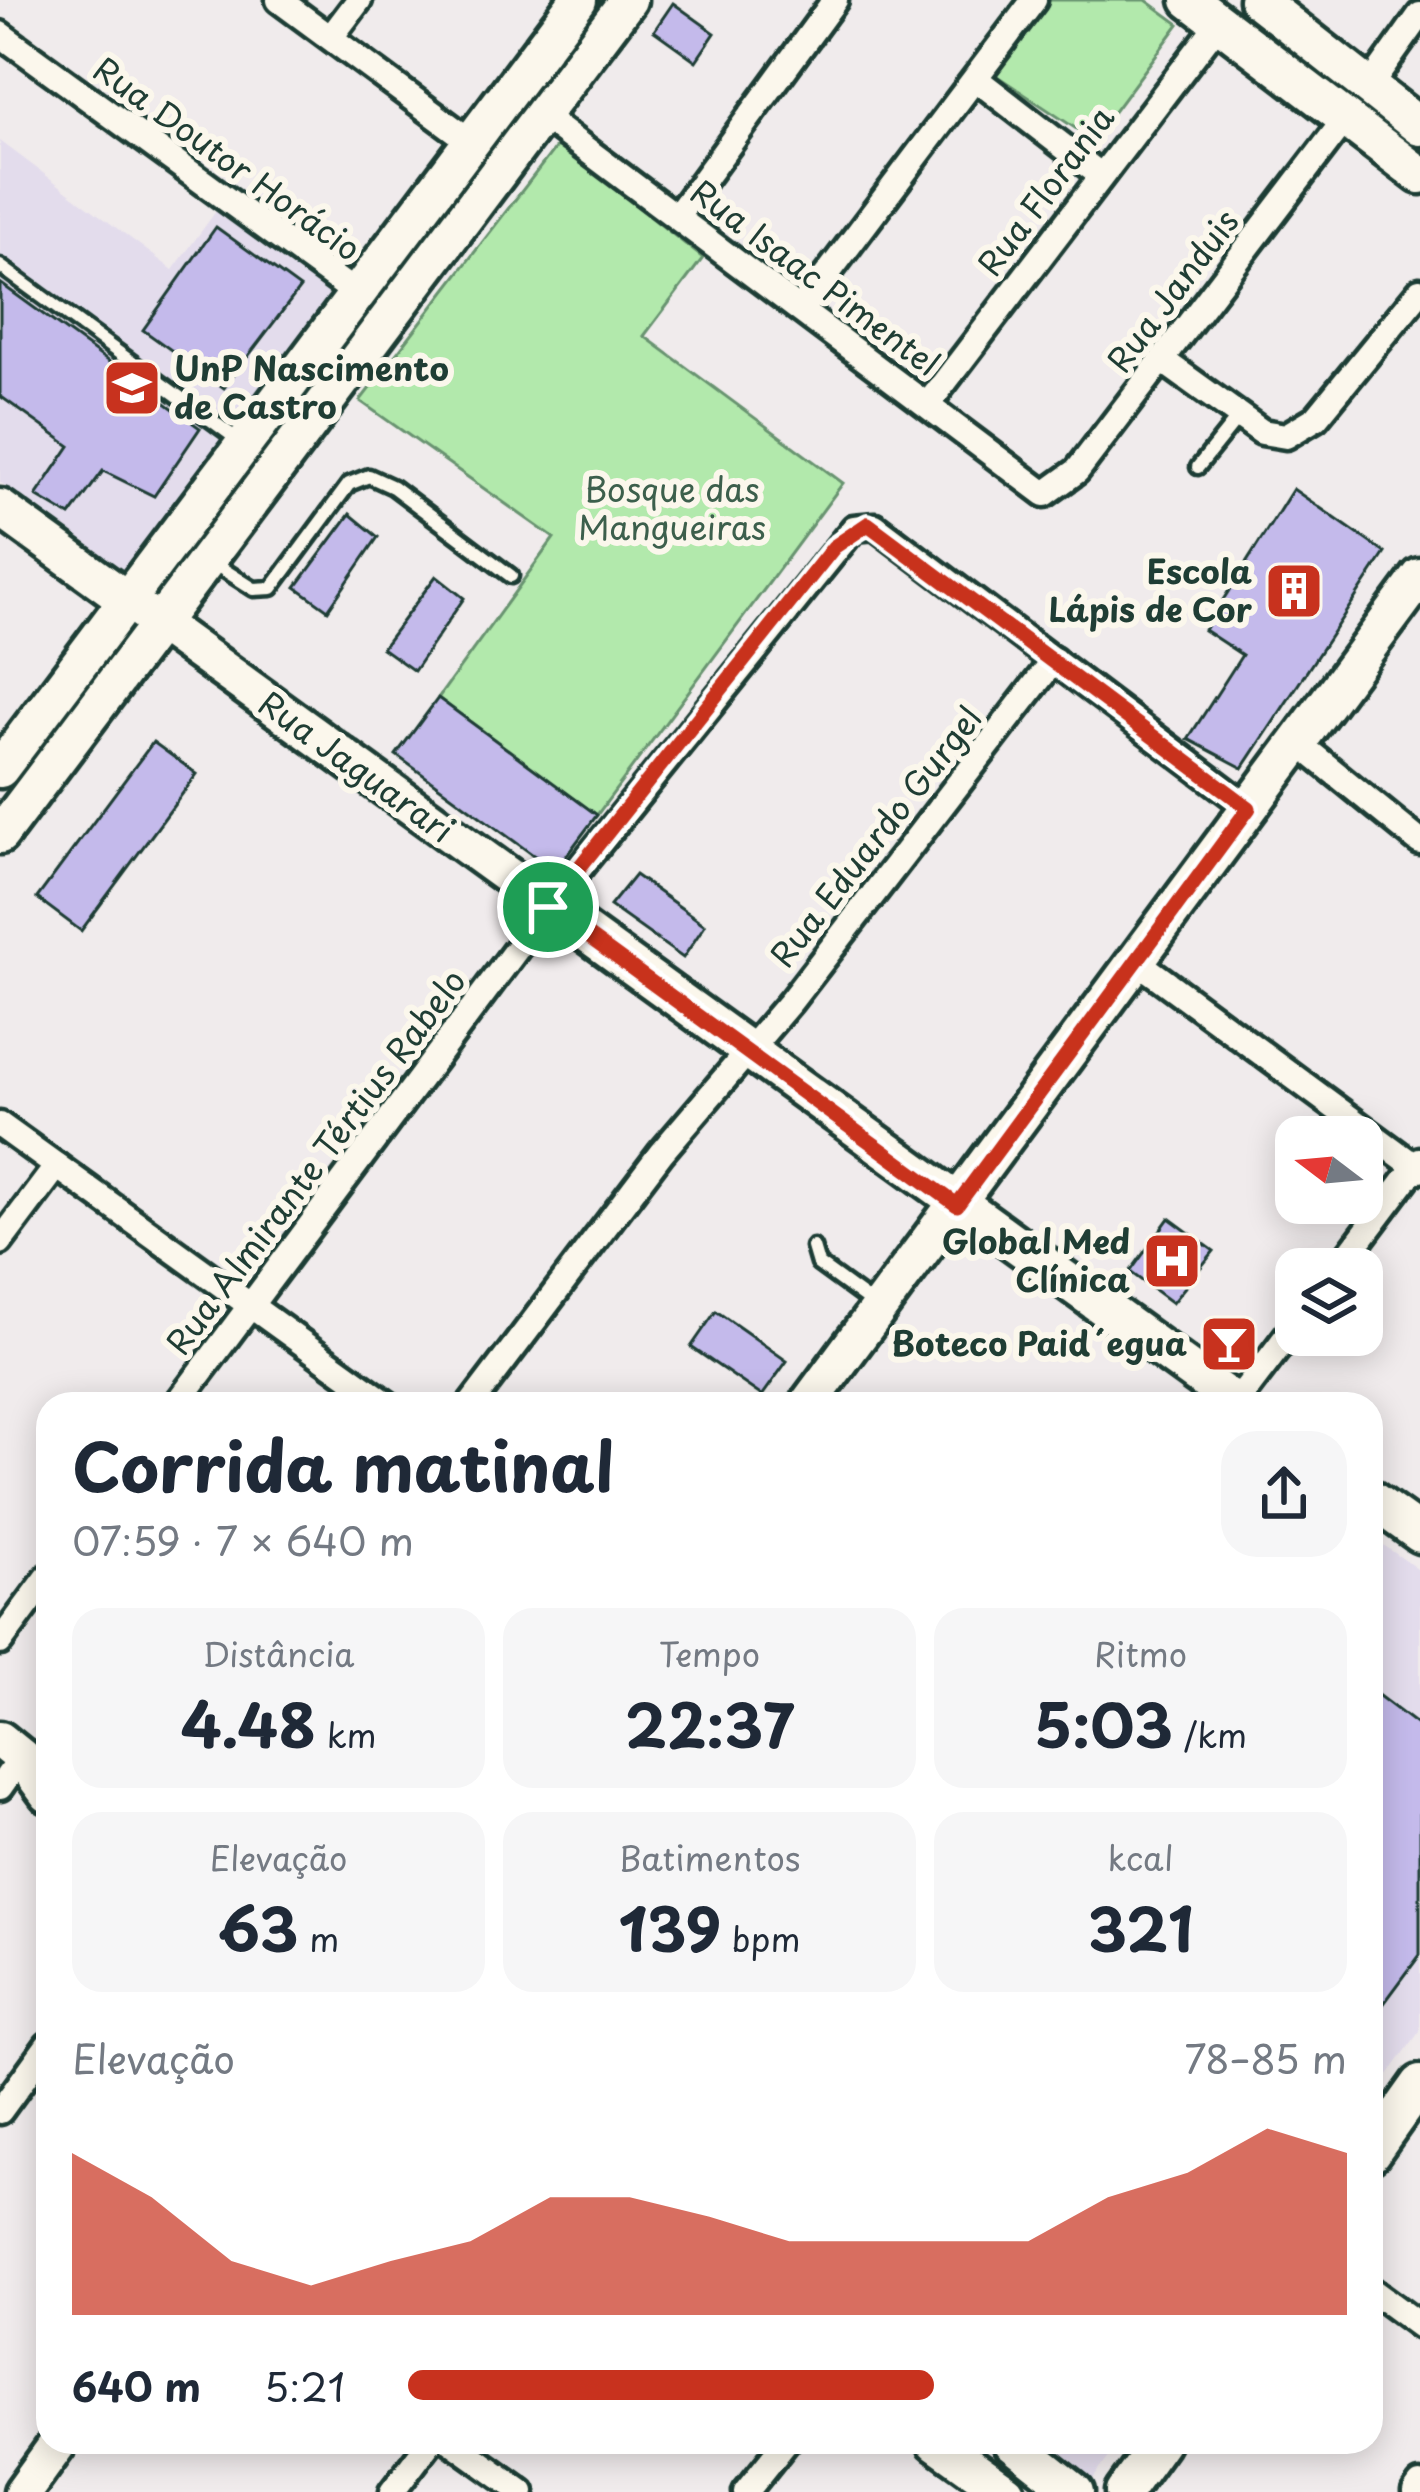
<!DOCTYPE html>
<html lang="pt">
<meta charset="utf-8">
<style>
body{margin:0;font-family:"Playpen Sans",sans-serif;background:#f6f6f7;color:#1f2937;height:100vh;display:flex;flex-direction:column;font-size:45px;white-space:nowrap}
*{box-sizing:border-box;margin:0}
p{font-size:39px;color:#747a83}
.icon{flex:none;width:66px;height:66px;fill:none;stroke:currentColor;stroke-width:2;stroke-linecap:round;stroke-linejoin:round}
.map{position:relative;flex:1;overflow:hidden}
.drawer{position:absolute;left:36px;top:1392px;width:1347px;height:1062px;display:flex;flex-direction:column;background:#fff;border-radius:36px;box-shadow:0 6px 30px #0003}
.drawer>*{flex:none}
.needle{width:78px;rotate:286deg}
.fabs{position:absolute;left:1275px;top:1116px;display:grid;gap:24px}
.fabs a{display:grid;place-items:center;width:108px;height:108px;border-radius:24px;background:#fff;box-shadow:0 6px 30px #0003;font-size:60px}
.pin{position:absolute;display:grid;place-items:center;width:102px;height:102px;color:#fff;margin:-51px;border:6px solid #fff;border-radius:50%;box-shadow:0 3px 12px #0007}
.round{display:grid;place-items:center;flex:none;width:126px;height:126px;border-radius:36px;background:#f6f6f7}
.head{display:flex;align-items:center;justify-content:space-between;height:204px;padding:0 36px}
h1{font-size:66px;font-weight:700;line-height:90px}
.metrics{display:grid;grid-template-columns:repeat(3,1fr);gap:18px;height:204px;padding:12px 36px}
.metrics div{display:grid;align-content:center;border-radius:30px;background:#f6f6f7;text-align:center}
.metrics b{font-size:60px;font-weight:700}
.metrics small{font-size:33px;font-weight:400}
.metrics p{font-size:33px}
.chart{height:336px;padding:24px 36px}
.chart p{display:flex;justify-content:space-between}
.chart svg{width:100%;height:216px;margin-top:12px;fill:#c8321e;opacity:.7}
ul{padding:0 36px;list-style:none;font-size:39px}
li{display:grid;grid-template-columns:192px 144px 1fr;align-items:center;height:90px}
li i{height:30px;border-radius:15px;background:#c8321e}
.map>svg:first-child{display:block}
.built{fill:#e3dcec}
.green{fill:#b2e9ac;stroke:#689370;stroke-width:3}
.building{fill:#c4baeb;stroke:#1f3d34;stroke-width:3}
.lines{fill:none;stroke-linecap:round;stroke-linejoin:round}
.lane-casing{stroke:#1f3d34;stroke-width:21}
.street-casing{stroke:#1f3d34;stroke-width:33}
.secondary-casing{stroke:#1f3d34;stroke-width:45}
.lane{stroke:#fbf7ec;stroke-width:12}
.street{stroke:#fbf7ec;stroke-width:24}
.secondary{stroke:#fbf7ec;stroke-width:36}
.route-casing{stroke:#fff;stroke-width:24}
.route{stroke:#c8321e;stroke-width:15}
.labels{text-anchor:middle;stroke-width:12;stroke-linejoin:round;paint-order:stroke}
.street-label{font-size:33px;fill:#1f3d34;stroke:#fbf7ec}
.poi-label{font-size:33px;font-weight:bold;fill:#1f3d34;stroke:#fbf7ec;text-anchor:end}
.park-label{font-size:33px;fill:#3c5f4c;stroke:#fbf7ec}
</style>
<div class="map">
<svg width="1420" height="2492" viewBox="0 0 1420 2492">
<rect width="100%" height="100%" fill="#f0ebec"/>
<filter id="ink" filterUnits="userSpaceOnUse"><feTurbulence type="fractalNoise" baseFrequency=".00833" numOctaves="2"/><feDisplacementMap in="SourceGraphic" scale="24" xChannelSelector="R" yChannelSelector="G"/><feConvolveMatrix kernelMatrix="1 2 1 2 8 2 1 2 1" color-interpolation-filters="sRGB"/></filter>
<g filter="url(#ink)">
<!-- built -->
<g class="built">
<polygon points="0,141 173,270 219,207 335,294 124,573 0,482"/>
<polygon points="1382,1544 1420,1571 1420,2031 1371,2098 1371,1545"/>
<polygon points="1020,2442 1120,2442 1085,2490"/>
</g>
<!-- green -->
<g class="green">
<polygon points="1048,0 1146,0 1179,24 1093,140 994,74"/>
<polygon points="558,144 703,258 644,336 843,483 597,815 438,698 554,538 360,401"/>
</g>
<!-- building -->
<g class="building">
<polygon points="673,3 715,33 696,61 654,31"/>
<polygon points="216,227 300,288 224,388 143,330"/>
<polygon points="0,283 200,428 154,496 103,471 70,516 36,496 70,446 0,396"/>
<polygon points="1293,489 1385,553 1243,768 1188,739 1242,655 1204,630"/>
<polygon points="350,514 378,537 328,610 296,587"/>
<polygon points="436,576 464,598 414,671 382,648"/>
<polygon points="438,698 597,815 555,871 396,755"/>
<polygon points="153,742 197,774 81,931 37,898"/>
<polygon points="635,875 705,925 683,958 610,906"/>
<polygon points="1169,1218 1214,1251 1172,1303 1130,1272"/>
<polygon points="716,1311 787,1361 762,1396 691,1347"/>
<polygon points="1219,1322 1254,1345 1238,1368 1204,1343"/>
<polygon points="1371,1690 1420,1727 1420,1955 1371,2021 1371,1867 1379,1856 1371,1849"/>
</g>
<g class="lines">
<!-- lane casing -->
<g class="lane-casing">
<g id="lane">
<polyline points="0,266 241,442"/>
<polyline points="1198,467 1239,416"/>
<polyline points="210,561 254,589 272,588 349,484 369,476 393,487 511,576"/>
<polyline points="813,1247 818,1264 877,1307"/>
</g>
</g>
<!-- street casing -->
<g class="street-casing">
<g id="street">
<polyline points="279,0 470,141"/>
<polyline points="0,34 358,295"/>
<polyline points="331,37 359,0"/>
<polyline points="976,79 1099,174"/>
<polyline points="1369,87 1420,15"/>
<polyline points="543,117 1045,494 1077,471 1346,118"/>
<polyline points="677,216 835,0"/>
<polyline points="801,309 1034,0"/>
<polyline points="1162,360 1262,432 1286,436 1316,418 1420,291"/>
<polyline points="928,404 1220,21"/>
<polyline points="1297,742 1420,842"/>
<polyline points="1134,959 1420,1170"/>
<polyline points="0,1125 387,1404"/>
<polyline points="0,1242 57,1166"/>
<polyline points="1338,1269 1420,1160"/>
<polyline points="1236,1403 1296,1324"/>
<polyline points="177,1404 548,907 854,528 875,526 1249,808"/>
<polyline points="471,1404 661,1153 791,1001 1054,660"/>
<polyline points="0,1642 48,1577"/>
<polyline points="0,1787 21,1757"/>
<polyline points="0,2111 48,2045"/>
<polyline points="1371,2290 1420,2326"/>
<polyline points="452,2442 522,2492"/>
<polyline points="392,2492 430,2442"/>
<polyline points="746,2492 786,2442"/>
<polyline points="1415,2492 1420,2485"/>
</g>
</g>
<!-- secondary casing -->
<g class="secondary-casing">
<g id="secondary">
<polyline points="1190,0 1420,175"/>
<polyline points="1258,0 1420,127"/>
<polyline points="0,508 1237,1404"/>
<polyline points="0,769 578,0"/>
<polyline points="0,835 628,0"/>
<polyline points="808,1404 1420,577"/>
<polyline points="1371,1499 1420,1534"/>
<polyline points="0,1740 21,1757 48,1794"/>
<polyline points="1371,2153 1420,2084"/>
<polyline points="936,2442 1006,2492"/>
<polyline points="1012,2442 1075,2492"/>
<polyline points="23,2492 59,2442"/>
<polyline points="1124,2492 1160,2442"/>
</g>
</g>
<!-- lane -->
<use href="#lane" class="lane"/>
<!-- street -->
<use href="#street" class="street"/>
<!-- secondary -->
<use href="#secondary" class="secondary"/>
</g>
</g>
<g class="lines" filter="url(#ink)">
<!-- route casing -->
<g class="route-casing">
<polygon id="route" points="868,524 1249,808 957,1205 548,907 834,547"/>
</g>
<!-- route -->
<use href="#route" class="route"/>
</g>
<!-- icons -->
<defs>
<g id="university-square" transform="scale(3)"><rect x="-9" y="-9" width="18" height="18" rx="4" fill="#c8321e" stroke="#fbf7ec"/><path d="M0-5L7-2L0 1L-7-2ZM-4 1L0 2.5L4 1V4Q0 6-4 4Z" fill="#fff"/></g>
<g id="building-square" transform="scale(3)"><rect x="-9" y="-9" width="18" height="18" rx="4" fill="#c8321e" stroke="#fbf7ec"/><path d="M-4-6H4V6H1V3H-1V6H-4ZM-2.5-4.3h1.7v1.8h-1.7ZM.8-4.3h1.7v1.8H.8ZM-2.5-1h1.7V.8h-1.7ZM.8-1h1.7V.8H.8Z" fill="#fff"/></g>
<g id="hospital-square" transform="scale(3)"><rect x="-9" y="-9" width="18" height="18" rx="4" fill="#c8321e" stroke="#fbf7ec"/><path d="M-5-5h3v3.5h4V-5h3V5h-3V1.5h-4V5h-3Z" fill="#fff"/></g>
<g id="bar-square" transform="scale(3)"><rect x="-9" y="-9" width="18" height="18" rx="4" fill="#c8321e" stroke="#fbf7ec"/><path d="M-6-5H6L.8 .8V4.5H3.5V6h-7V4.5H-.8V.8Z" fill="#fff"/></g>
</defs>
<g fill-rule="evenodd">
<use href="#university-square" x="132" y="388"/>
<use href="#building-square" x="1294" y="591"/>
<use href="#hospital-square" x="1172" y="1261"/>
<use href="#bar-square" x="1229" y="1344"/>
</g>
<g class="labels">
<!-- street labels -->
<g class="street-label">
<text transform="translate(227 159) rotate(36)" y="12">Rua Doutor Horácio</text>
<text transform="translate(1046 191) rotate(-53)" y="12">Rua Florania</text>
<text transform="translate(815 278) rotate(37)" y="12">Rua Isaac Pimentel</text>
<text transform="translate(1173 291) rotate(-53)" y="12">Rua Janduis</text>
<text transform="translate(356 767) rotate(36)" y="12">Rua Jaguarari</text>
<text transform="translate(876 837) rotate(-52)" y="12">Rua Eduardo Gurgel</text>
<text transform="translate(316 1162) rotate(-53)" y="12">Rua Almirante Tértius Rabelo</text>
</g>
<!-- poi labels -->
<g class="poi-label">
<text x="174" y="381" text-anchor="start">UnP Nascimento<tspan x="174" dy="38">de Castro</tspan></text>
<text x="1252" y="584">Escola<tspan x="1252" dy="38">Lápis de Cor</tspan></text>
<text x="1130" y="1254">Global Med<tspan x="1130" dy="38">Clínica</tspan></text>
<text x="1187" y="1356">Boteco Paid´egua</text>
</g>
<!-- park labels -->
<g class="park-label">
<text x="672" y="502">Bosque das<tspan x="672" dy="38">Mangueiras</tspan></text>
</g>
</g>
</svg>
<div class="fabs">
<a><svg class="needle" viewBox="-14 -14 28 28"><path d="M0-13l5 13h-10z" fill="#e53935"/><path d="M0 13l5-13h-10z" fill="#747a83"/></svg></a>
<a><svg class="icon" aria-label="layers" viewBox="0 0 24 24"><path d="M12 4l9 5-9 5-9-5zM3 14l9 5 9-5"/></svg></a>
</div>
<div class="pin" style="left:548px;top:907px;background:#1e9e55"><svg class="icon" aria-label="arrive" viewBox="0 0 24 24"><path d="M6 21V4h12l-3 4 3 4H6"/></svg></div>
<section class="drawer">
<div class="head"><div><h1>Corrida matinal</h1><p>07:59 · 7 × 640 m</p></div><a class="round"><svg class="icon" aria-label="share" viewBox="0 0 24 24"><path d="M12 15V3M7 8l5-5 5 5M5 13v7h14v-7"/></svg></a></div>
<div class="metrics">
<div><p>Distância</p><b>4.48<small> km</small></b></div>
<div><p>Tempo</p><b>22:37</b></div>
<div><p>Ritmo</p><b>5:03<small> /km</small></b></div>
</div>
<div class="metrics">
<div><p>Elevação</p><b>63<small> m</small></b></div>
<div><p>Batimentos</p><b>139<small> bpm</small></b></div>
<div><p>kcal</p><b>321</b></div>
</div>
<div class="chart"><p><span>Elevação</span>78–85 m</p>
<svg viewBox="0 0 160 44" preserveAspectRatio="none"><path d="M0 44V11L10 20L20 33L30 38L40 33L50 29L60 20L70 20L80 24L90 29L100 29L110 29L120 29L130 20L140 15L150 6L160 11V44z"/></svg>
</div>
<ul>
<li><b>640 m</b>5:21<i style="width:56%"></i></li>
</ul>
</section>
</div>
